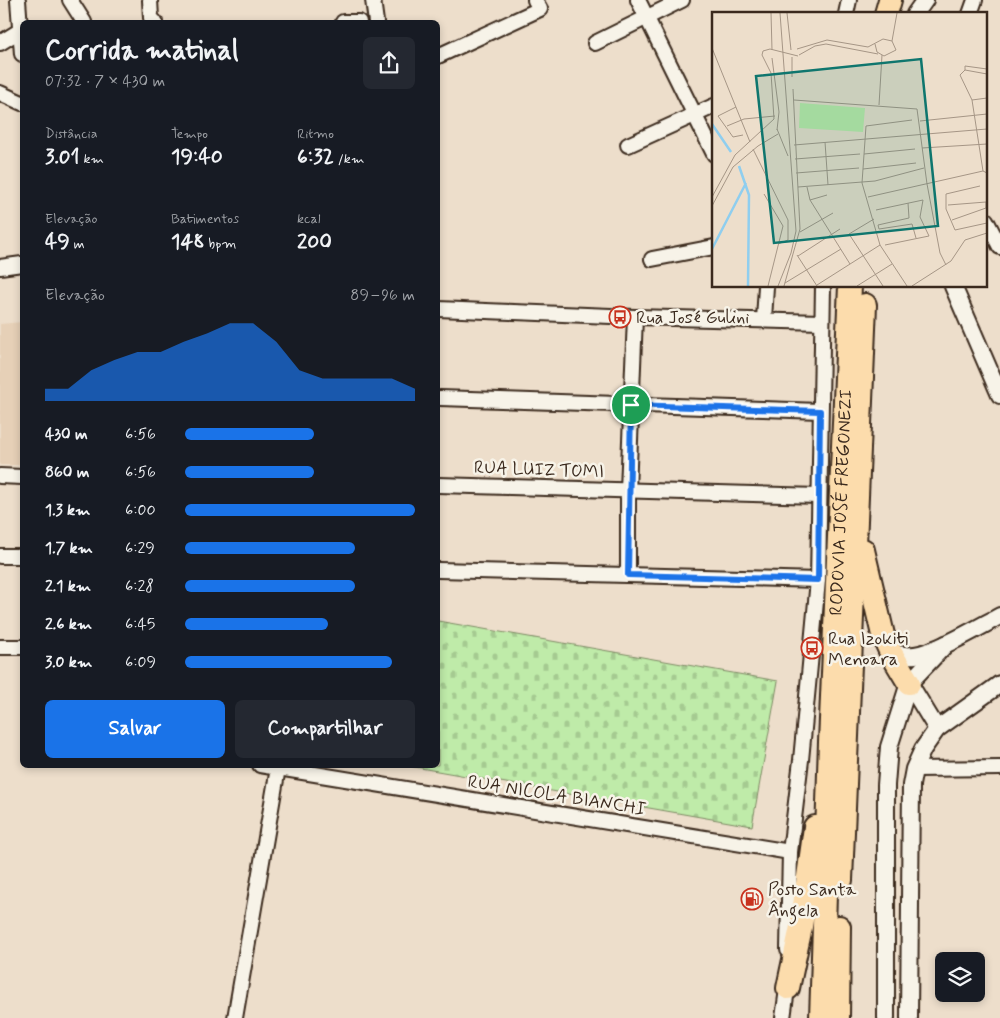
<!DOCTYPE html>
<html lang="pt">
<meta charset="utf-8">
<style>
body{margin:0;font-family:Mynerve,sans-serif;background:#242831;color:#f1f3f6;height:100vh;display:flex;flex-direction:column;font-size:19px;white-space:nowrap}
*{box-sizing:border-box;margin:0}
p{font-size:16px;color:#9ea1a6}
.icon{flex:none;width:28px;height:28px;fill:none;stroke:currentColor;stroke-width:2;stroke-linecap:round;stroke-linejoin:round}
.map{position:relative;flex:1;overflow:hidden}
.panel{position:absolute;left:20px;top:20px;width:420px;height:748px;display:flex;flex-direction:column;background:#171b24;border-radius:8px;box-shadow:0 2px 8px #0003}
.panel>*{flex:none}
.controls{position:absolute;left:935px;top:952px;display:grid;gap:10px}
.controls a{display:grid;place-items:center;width:50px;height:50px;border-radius:8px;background:#171b24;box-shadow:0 2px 8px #0003;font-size:25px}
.pin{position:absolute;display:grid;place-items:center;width:42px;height:42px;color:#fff;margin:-21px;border:2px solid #fff;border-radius:50%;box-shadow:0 1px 5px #0007}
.round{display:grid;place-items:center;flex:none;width:52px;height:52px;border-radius:8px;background:#242831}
.head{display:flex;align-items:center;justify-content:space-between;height:85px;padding:0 25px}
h1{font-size:28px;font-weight:700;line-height:38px}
.stats{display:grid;grid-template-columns:repeat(3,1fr);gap:8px;height:85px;padding:5px 25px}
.stats div{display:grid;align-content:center}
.stats b{font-size:21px;font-weight:700}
.stats small{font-size:14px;font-weight:400}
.stats p{font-size:14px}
.chart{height:140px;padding:10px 25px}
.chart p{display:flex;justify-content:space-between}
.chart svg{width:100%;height:90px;margin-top:5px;fill:#1a73e8;opacity:.7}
.primary-button{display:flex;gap:10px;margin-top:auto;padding:10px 25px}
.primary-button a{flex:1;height:58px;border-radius:8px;background:#1a73e8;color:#fff;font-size:20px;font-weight:700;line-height:58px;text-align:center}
.primary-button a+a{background:#242831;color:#f1f3f6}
ul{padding:0 25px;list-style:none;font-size:16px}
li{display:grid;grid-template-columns:80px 60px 1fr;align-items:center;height:38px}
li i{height:12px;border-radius:6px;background:#1a73e8}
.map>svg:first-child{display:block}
.built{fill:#e6d0b7}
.cemetery{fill:url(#cemetery-stones);stroke:#7d8a64}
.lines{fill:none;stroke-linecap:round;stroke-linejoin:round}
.minor-casing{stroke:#3b2a1e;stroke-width:18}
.tertiary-casing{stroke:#3b2a1e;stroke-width:20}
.trunk-casing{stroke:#3b2a1e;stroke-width:26}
.minor{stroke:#f7f3e8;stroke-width:14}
.tertiary{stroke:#f7f3e8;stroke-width:16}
.trunk{stroke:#fcdcac;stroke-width:22}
.route-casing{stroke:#fff;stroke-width:10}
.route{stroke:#1a73e8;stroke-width:6}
.labels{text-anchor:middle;stroke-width:5;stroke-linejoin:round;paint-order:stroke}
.poi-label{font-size:18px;fill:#3b2a1e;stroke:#f7f3e8;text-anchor:start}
.street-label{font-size:18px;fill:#3b2a1e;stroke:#f7f3e8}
.inset-river{fill:none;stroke:#8fceef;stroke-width:2.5}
.inset-road{fill:none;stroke:#a69686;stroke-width:1}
.view{fill:#0f766e;fill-opacity:0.15;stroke:#0f766e;stroke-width:2.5}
.inset-edge{fill:none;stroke:#3b2a1e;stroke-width:2.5}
</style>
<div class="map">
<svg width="1000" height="1018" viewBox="0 0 1000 1018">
<defs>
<pattern id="cemetery-stones" width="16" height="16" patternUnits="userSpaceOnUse" patternTransform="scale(1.25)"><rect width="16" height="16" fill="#bfeba9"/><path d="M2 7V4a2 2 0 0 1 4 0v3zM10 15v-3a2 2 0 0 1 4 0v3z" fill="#a5ca91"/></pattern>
</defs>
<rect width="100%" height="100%" fill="#eddecb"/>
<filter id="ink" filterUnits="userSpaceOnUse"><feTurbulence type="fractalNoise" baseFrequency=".02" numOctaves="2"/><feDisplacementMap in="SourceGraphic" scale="10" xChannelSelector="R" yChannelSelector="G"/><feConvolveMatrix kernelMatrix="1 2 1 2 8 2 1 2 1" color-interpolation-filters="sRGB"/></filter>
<g filter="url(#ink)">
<!-- built -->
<polygon class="built" points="22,322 22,465 0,465 0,324"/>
<!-- cemetery -->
<polygon class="cemetery" points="438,621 778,681 752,826 403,765 438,765"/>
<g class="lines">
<!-- minor casing -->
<g class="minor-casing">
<g id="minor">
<polyline points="18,0 22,54"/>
<polyline points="70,0 84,22"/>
<polyline points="150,0 151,18 155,22"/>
<polyline points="373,0 376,22"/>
<polyline points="638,0 714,154"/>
<polyline points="846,14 849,0"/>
<polyline points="970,14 975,0"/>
<polyline points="343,22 359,22"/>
<polyline points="0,43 21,30 22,30"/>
<polyline points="595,43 682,0"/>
<polyline points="438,56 540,9 535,0"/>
<polyline points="0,93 22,103"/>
<polyline points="628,145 714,106"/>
<polyline points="986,220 1000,247"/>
<polyline points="652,259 714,247"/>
<polyline points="0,267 22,264"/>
<polyline points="438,309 635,317 822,322"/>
<polyline points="764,320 766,286"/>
<polyline points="440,398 820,411"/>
<polyline points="0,476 22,477"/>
<polyline points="438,485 819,496"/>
<polyline points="0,556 22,556"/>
<polyline points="438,570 818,580"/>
<polyline points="628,575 628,490 635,317"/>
<polyline points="0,647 22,647"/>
<polyline points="260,765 790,852"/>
<polyline points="914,769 1000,768"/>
<polyline points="788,950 790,852 801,760 818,580 823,286"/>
<polyline points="235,1018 278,768"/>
<polyline points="783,1018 788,982"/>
</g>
</g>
<!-- tertiary casing -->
<g class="tertiary-casing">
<g id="tertiary">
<polyline points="915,14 925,0"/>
<polyline points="953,286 1000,395"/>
<path d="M891 653C899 654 907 656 915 655 937 652 979 627 1000 616"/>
<polyline points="909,683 937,729"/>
<polyline points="886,1018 886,785 889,747 909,683 946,644"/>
<polyline points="909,1018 911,785 914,769 923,749 937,729 1000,684"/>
</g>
</g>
<!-- trunk casing -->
<g class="trunk-casing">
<g id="trunk">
<polyline points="886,14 890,0"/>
<polyline points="863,550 883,635 891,653 909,683"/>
<polyline points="841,880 865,305"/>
<polyline points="788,988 801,927 815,827"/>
<path id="s1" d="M821 1018 830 742 850 286"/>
<polyline points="838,1018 839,927"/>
</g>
</g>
<!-- minor -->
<use href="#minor" class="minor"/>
<!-- tertiary -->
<use href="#tertiary" class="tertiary"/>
<!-- trunk -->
<use href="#trunk" class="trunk"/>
</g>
</g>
<g class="lines" filter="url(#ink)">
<!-- route casing -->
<g class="route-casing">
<polygon id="route" points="631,405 820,411 818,580 628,575"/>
</g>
<!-- route -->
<use href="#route" class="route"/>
</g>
<!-- icons -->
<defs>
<g id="bus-ring" transform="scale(1.125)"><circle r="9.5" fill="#f7f3e8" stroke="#c8321e" stroke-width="1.5"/><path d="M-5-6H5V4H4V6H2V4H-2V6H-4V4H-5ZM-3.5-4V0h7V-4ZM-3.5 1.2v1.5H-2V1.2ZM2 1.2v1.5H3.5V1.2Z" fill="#c8321e"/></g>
<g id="fuel-ring" transform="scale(1.125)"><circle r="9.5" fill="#f7f3e8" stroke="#c8321e" stroke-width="1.5"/><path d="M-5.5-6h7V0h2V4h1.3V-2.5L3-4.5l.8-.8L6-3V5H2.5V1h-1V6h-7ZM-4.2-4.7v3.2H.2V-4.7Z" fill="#c8321e"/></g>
</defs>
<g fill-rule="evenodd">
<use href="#bus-ring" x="620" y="317"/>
<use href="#bus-ring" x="812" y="648"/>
<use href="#fuel-ring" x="752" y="899"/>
</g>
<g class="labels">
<!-- poi labels -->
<g class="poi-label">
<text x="636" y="323">Rua José Gulini</text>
<text x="828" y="644">Rua Izokiti<tspan x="828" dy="21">Menoara</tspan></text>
<text x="768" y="895">Posto Santa<tspan x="768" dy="21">Ângela</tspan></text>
</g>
<!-- street labels -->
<g class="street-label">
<text transform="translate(539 469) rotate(2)" y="6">RUA LUIZ TOMI</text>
<text dy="6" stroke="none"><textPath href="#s1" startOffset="516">RODOVIA JOSÉ FREGONEZI</textPath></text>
<text transform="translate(557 795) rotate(9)" y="6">RUA NICOLA BIANCHI</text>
</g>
</g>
<!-- overview -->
<g transform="translate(712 12)">
<rect width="275" height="275" fill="#eddecb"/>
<path d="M88 91 153 96 151 120 87 116Z" fill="#bfeba9"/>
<path class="inset-river" d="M0 112 19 140M27 154 37 183 36 274M0 237 34 171"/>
<path class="inset-road" d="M59 1 60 38M75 1 79 38M180 29 185 1M0 36 38 130M85 37 115 28 156 35 171 27 180 29 184 38 172 44 165 40 163 32M87 43 103 34 114 32 166 42M60 46 67 100 65 118M253 58 248 63 260 88 271 159 275 161M253 58V54L275 57M253 58 275 62M80 65V45M82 88 205 97 215 172 228 241 234 253M260 88 275 86M167 93 170 43M24 95 6 104 21 125 31 123M208 109 275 102M15 114 32 107 63 104M65 117 76 144M113 130 116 173M82 133 275 117M210 136 275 132M41 137 76 208V228L66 232M152 142 203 137M83 147 148 142M151 157 204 151M84 161 147 156M268 174 234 182V197L243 218 275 211M86 175 163 169 212 156M95 175 98 188 138 252M52 182 71 214 56 274M0 185 23 143 62 107 59 61 50 43 51 39 58 37 86 44M156 185 271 159M98 188 115 183M196 191 197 206 166 213 167 217 200 212 204 226M236 193 274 190V196L240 208M0 194 21 155 46 134 66 122M164 198 211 188 208 205 217 224 173 233M162 207 137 222 171 274M88 220 121 201M85 243 105 274M86 244 128 217M73 271 129 237M105 273 168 233M66 274 79 241 84 219 68 1M72 274 88 217 81 77M145 274 180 252M195 274 168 233 150 171 154 114 200 108M200 274 239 249 253 228 275 221"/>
<path class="view" d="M209 47 226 214 62 231 44 64Z"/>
<rect width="275" height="275" class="inset-edge"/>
</g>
</svg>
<div class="controls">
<a><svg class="icon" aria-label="layers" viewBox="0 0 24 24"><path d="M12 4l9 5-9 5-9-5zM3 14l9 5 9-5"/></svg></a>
</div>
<div class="pin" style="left:631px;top:405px;background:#1e9e55"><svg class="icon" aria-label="arrive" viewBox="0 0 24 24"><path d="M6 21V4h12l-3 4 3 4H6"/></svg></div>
<section class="panel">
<div class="head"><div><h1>Corrida matinal</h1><p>07:32 · 7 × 430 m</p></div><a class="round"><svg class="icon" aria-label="share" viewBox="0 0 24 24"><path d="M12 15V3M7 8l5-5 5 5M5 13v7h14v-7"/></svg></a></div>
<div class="stats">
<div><p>Distância</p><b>3.01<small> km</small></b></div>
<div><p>Tempo</p><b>19:40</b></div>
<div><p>Ritmo</p><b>6:32<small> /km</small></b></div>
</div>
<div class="stats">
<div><p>Elevação</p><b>49<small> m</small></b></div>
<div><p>Batimentos</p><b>148<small> bpm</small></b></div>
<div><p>kcal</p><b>200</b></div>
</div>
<div class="chart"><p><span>Elevação</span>89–96 m</p>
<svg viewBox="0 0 160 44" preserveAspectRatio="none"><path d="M0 44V38L10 38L20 29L30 24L40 20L50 20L60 15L70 11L80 6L90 6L100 15L110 29L120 33L130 33L140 33L150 33L160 38V44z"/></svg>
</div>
<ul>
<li><b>430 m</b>6:56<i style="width:56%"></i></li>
<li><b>860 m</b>6:56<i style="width:56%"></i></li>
<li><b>1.3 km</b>6:00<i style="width:100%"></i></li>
<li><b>1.7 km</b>6:29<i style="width:74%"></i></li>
<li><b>2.1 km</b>6:28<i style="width:74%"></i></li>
<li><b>2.6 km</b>6:45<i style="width:62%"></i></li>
<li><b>3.0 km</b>6:09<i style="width:90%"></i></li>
</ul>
<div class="primary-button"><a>Salvar</a><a>Compartilhar</a></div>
</section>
</div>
